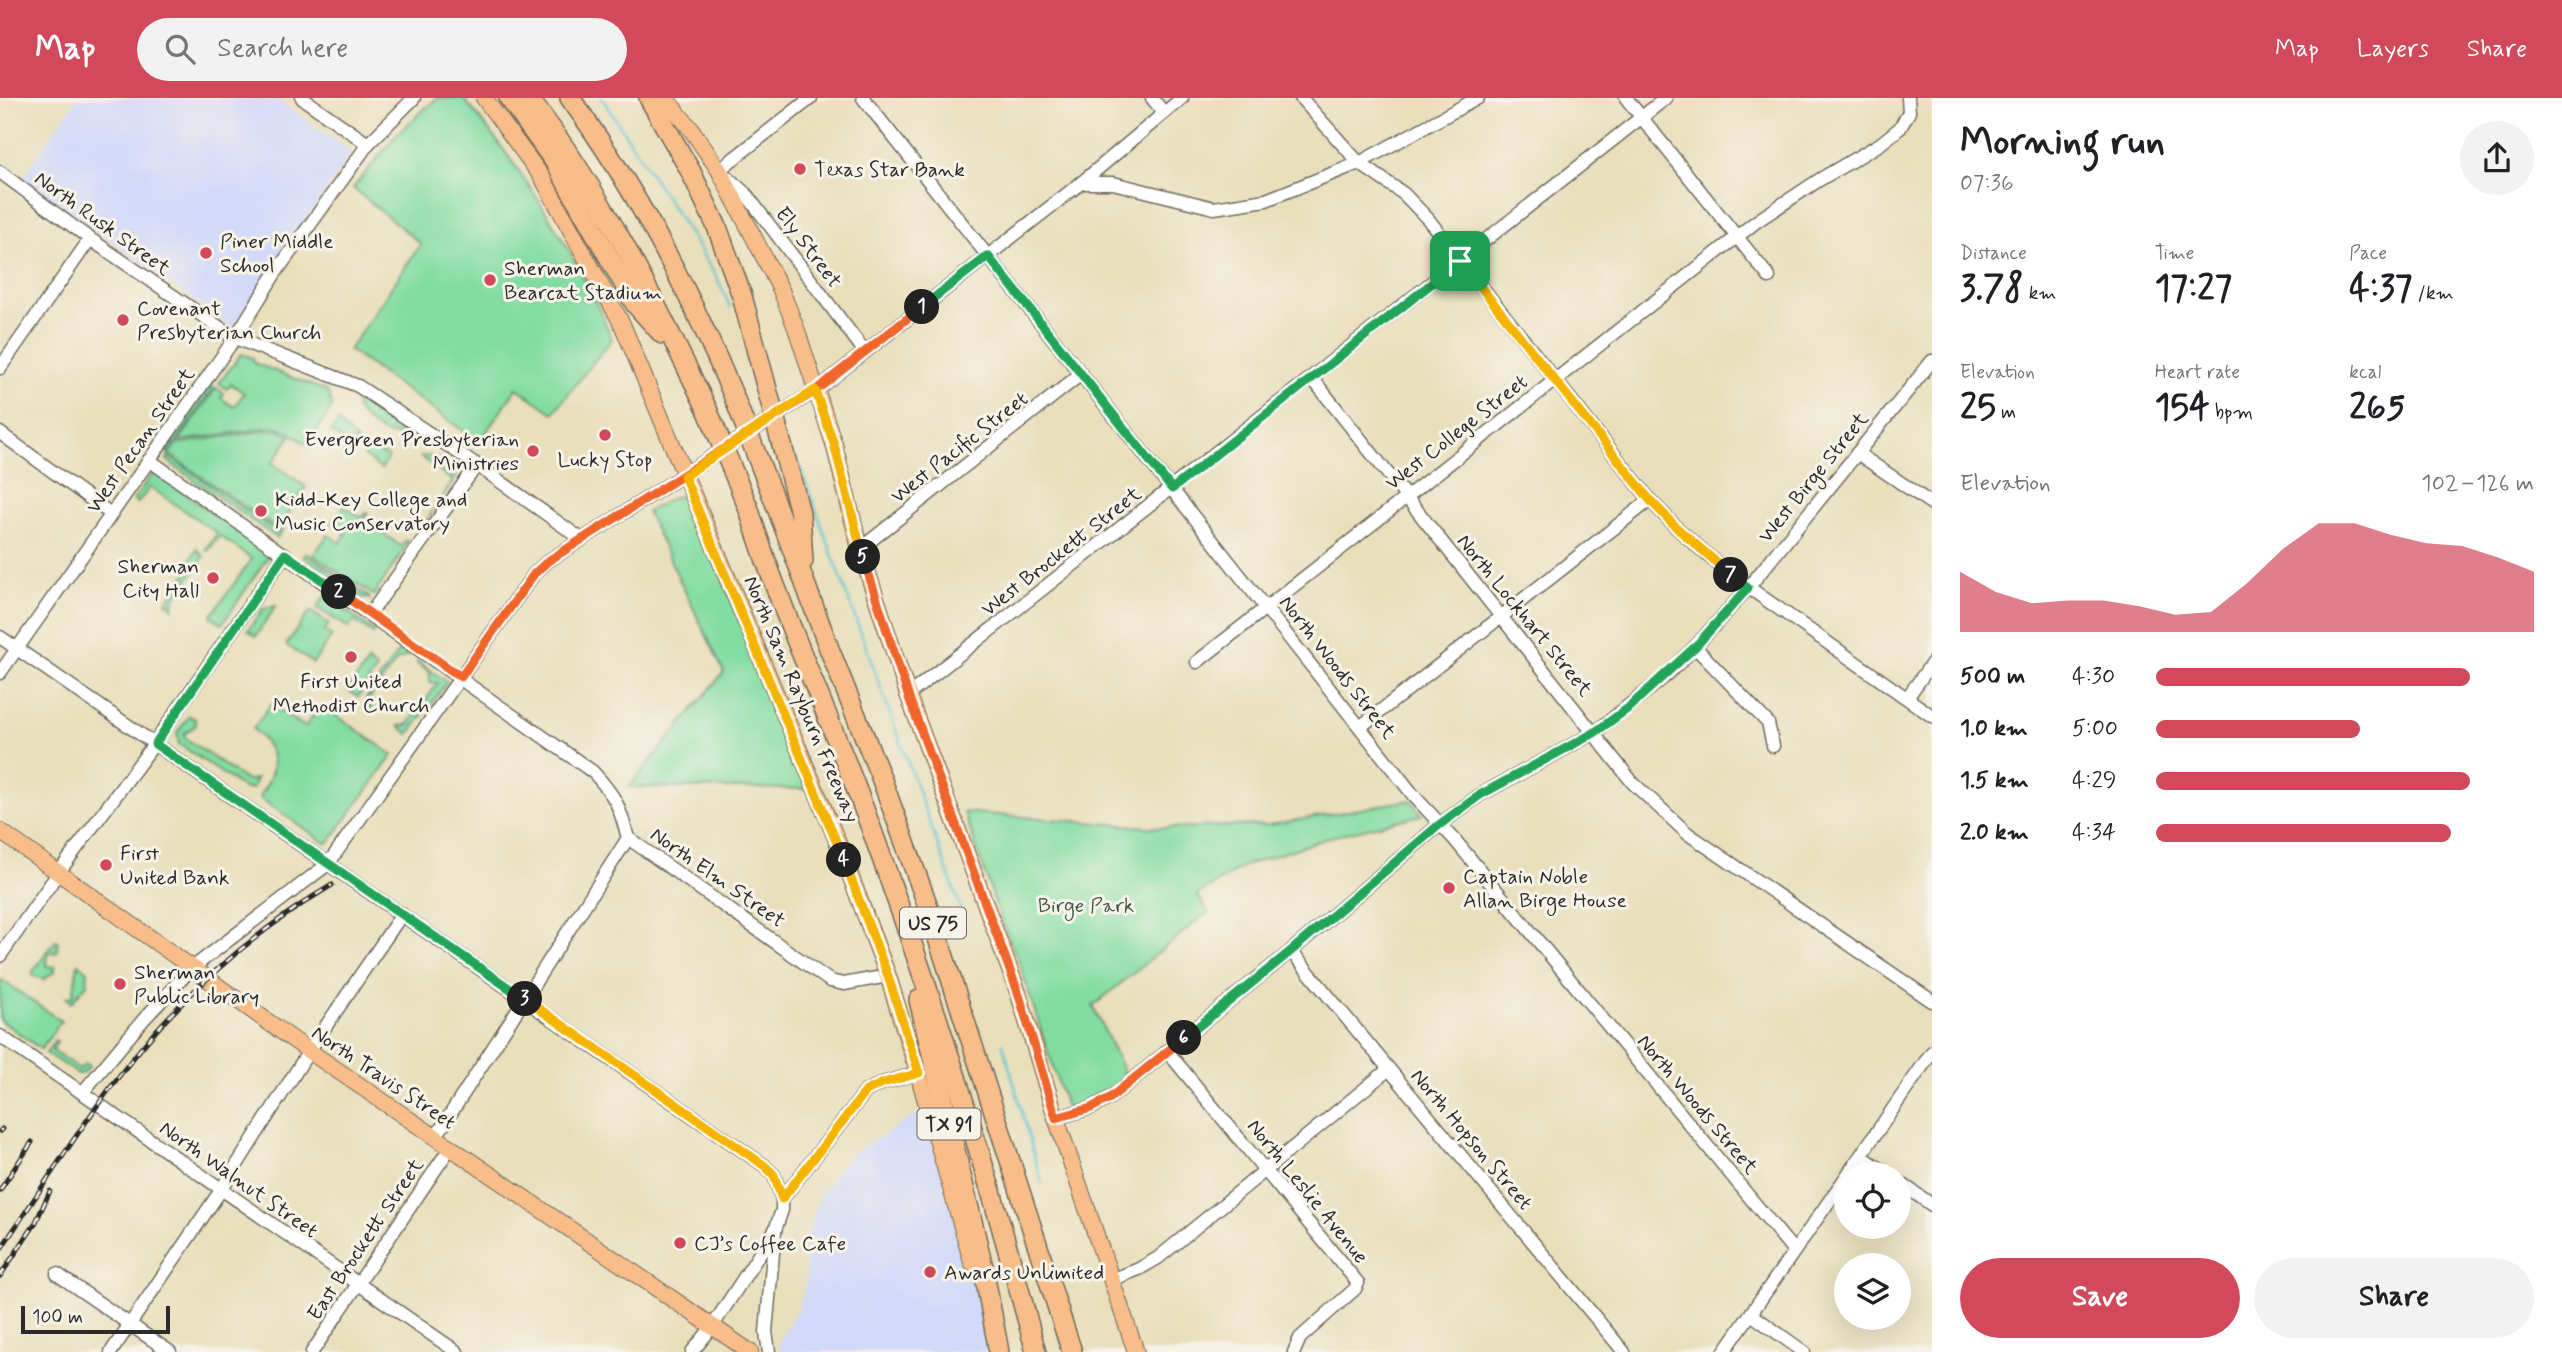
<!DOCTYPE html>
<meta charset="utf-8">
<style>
body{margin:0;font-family:Mynerve,sans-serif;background:#f2f2f2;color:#202124;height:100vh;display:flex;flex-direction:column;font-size:26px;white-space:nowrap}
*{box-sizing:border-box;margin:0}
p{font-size:23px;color:#757577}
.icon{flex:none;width:38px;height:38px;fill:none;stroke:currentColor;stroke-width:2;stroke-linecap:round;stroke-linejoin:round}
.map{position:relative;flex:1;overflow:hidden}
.side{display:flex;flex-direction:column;background:#fff;width:630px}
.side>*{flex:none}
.fabs{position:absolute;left:1834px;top:1064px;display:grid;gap:14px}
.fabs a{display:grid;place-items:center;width:77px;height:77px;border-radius:50%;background:#fff;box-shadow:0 7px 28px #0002;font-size:35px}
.scale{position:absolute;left:21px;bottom:18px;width:149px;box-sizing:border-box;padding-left:7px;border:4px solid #2b2b2b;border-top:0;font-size:19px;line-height:24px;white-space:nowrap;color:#2b2b2b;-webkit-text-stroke:5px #f7f3e8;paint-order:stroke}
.pin{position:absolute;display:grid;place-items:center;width:60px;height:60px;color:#fff;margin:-30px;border-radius:14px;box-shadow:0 4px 10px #0006}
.km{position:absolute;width:35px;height:35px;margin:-18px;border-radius:50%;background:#222;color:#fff;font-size:19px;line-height:35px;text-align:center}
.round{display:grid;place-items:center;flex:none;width:74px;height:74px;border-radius:37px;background:#f2f2f2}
.head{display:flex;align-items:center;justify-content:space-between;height:119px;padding:0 28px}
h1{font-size:38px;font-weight:700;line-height:52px}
.metrics{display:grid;grid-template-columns:repeat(3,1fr);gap:10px;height:119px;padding:7px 28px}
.metrics div{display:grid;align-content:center}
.metrics b{font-size:35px;font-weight:700}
.metrics small{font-size:19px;font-weight:400}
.metrics p{font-size:19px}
.chart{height:196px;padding:14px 28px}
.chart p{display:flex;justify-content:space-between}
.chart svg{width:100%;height:126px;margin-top:7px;fill:#d1495b;opacity:.7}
.action{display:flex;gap:14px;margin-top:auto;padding:14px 28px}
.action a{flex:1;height:80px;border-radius:42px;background:#d1495b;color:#fff;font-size:28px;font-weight:700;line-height:80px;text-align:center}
.action a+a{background:#f2f2f2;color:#202124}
ul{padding:0 28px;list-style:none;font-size:23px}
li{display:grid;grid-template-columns:112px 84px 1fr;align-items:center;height:52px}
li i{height:18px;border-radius:9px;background:#d1495b}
header{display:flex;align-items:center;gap:42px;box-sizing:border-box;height:98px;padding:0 35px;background:#d1495b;color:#fff}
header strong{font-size:33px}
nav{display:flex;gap:38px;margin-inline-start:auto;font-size:24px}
.search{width:490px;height:63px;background:#f2f2f2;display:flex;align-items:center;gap:18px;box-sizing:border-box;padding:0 24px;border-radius:38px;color:#757577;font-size:26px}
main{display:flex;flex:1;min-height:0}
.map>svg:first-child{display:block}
.built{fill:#d2d9f9}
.green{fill:#83dda3;stroke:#578467;stroke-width:2}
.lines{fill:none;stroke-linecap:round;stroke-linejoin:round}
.stream{stroke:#58c3d2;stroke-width:2.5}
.minor-casing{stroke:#6e6a5d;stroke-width:15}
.major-casing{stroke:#6e6a5d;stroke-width:18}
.highway-casing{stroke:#6e6a5d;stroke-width:22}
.minor{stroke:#fff;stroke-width:12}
.major{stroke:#f8bd88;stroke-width:16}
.highway{stroke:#f8bd88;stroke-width:19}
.rail-casing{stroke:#2b2b2b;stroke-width:5}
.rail{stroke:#f7f3e8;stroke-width:2.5;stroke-dasharray:8;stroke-linecap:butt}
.highway-bridge-casing{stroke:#6e6a5d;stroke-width:22;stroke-linecap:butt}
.highway-bridge{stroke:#f8bd88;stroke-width:19}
.split-1-casing{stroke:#fff;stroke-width:14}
.split-2-casing{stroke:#fff;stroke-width:14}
.split-3-casing{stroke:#fff;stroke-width:14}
.split-4-casing{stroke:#fff;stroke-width:14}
.split-5-casing{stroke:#fff;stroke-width:14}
.split-6-casing{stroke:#fff;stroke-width:14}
.split-7-casing{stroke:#fff;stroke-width:14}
.split-8-casing{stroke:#fff;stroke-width:14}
.split-1{stroke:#22a559;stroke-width:9}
.split-2{stroke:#f0652b;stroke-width:9}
.split-3{stroke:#22a559;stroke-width:9}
.split-4{stroke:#f5b400;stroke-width:9}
.split-5{stroke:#f5b400;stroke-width:9}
.split-6{stroke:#f0652b;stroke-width:9}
.split-7{stroke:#22a559;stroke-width:9}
.split-8{stroke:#f5b400;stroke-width:9}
.poi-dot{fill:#d1495b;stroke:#f7f3e8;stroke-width:2.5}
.labels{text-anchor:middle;stroke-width:6;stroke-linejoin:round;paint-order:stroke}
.shield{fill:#f7f3e8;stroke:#686764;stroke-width:2}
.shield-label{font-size:19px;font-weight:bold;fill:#2b2b2b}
.poi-label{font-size:21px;fill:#2b2b2b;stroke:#f7f3e8;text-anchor:start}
.street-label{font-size:21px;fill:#2b2b2b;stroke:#f7f3e8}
.park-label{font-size:21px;fill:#415849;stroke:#f7f3e8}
</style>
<header>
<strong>Map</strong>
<div class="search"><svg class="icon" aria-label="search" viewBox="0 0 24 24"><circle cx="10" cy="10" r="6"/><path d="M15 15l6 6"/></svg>Search here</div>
<nav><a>Map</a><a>Layers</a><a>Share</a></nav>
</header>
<main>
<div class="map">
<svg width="1932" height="1254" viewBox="0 0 1932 1254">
<rect width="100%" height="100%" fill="#f7f3e8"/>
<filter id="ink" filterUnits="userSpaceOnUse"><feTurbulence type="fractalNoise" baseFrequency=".0143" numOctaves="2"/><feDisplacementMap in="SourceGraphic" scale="14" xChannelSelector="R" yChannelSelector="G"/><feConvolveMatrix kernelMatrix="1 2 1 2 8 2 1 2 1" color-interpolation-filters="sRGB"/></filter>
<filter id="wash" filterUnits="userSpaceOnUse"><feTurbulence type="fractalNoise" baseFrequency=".00686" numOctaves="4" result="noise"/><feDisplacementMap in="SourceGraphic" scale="28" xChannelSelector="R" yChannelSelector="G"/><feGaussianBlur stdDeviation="1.57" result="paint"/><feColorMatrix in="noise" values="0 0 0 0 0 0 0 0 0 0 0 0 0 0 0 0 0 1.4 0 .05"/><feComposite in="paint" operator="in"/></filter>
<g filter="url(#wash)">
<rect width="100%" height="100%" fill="#e9dfbb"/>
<!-- built -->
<g class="built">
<polygon points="77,0 276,0 352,55 232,230 23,80"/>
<polygon points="923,1013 995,1254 783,1254 778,1246 799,1208 806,1186 806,1143 820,1096 840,1069 854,1055"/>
</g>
<!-- green -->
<g class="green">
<path d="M437 0H463C520 68 579 158 612 241L553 315 517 290 479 344 349 252 421 146 353 90 397 36Z"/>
<polygon points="241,256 253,260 254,265 327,293 332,307 331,311 309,344 306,346 286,332 273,329 179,343 216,290 224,295 221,300 234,309 244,295 231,286 227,291 219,285"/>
<polygon points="211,286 214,289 168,355 166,351"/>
<path d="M357 304H361L399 331 400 337C382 340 367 324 356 311Z"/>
<polygon points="338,324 358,344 357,346 352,343 349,347 331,334"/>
<polygon points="268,332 279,332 291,338 272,365 306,389 288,416 289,422 281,434 169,356 176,346"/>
<polygon points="364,348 389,359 381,371 364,358 366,354 362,351"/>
<polygon points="168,358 280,436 277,440 177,370 167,362"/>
<path d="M427 358C440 359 452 366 456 379L420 432 453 383 421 359Z"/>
<polygon points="153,376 159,377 270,456 222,526 211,518 252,461 220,438 208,453 206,451 217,435 150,389 138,405 135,404 134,401"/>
<polygon points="680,398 690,406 812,691 629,689 724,574 647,414 672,400"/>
<polygon points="344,408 361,419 368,414 364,422 401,448 406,442 409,444 374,497 313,457 328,437 340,445 346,436 332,425"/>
<polygon points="197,451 204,459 174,501 173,510 166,504 190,470 187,467"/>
<polygon points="306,455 369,499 370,501 361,499 303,458"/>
<polygon points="325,498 375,533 373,536 354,523 349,530 317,510"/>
<polygon points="276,508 256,538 248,532 264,510"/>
<polygon points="310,513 329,526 324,533 332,538 313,565 286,547"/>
<polygon points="400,551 408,558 397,562 368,603 374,605 371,610 365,606 366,601"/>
<polygon points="417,563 447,584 409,636 399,628 408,627 438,585 430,584 430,575 417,566"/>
<polygon points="368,564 377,571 358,599 348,592"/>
<path d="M271 606 305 629 321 607 393 657 328 745 324 744 261 701 260 697C279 672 277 652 253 631Z"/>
<polygon points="189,618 195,621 196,627 184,636 185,640 247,683 256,681 252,691 245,691 179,646 177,635"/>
<polygon points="1411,702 1422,717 1334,738 1246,767 1197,797 1208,814 1093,908 1127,981 1110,996 1072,1011 1066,1009 1018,861 1000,819 964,714 1160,730 1269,727"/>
<polygon points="56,842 58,843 57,854 48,855 47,868 55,869 55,873 44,881 33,878 32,875"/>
<polygon points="78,865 88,873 87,886 71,905 66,899 73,898"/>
<polygon points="2,882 61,923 41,951 0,922 0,886"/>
<polygon points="55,942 57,944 52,952 80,971 85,966 88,966 89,969 84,975 78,976 46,955"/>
</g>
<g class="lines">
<!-- stream -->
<g class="stream">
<polyline points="602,0 696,146 716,178 730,209"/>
<polyline points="798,362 963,816"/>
<polyline points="1003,946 1042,1086"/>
</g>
</g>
</g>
<g filter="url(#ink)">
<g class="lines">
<!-- minor casing -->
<g class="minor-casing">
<g id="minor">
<polyline points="302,0 368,46"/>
<polyline points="811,0 719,72 746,96 865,254"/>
<polyline points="863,0 1414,698 1454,741 1794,1153"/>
<polyline points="1152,0 1164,15"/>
<polyline points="1301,0 1359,65 1404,96 1428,121 1650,402 1678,431 1728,475 1932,618"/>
<polyline points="1626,0 1769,179"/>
<polyline points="0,74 90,141 235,240 358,288 477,367 580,440"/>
<polyline points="1081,85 1182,0"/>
<polyline points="0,270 90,141"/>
<polyline points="1312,280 1633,685 1687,735 1932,903"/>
<polyline points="0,335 111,416"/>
<polyline points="1857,355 1932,406"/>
<path d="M149 362 593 674C616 699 619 707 628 740L830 883 844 886 888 878"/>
<polyline points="860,451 1081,276"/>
<polyline points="370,516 477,367"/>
<polyline points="0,539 765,1068 774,1077 782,1101"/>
<polyline points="1695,549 1768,625 1773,648"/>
<polyline points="1197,564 1757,123 1819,82 1880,46 1900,30 1909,14 1908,0"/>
<polyline points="0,575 235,240 274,177 368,46 414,0"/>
<polyline points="908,597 1666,0"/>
<polyline points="1907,600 1932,565"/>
<polyline points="1360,629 1650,402"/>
<polyline points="1291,853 1624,1254"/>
<polyline points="0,858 59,774 154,646 285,456"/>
<polyline points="0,938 457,1254"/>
<polyline points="1167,953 1358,1185 1355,1191 1300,1240 1294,1254"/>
<polyline points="82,995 144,921 191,871 328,766 534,476 548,463 815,293 1081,85 1113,85 1214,110 1266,102 1359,65 1478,0"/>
<polyline points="1056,1020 1091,1010 1110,1000 1291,853 1439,727 1480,697 1594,635 1662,581 1695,549 1748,490 1932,263"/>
<polyline points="435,1040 628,740"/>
<polyline points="1861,1058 1888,1076"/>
<polyline points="1848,1076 1932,954"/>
<polyline points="1899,1084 1932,1107"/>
<polyline points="57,1176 170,1254"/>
<polyline points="1111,1182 1139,1171 1158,1160 1389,971"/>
<polyline points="1751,1216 1804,1254"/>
<polyline points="111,1254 221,1092 309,953 402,816"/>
<polyline points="312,1254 450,1050"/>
<polyline points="692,1254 712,1229 775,1132 782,1112 782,1101 866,993 883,985 918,975"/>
<polyline points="769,1254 766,1234 775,1133"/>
<polyline points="1724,1254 1846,1079"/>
</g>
</g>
<!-- major casing -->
<g class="major-casing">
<g id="major">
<polyline points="484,0 542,79 622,226 840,750 888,878 918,975 972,1164"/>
<polyline points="665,0 691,31 719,72 781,192 796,230 834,346 860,451 908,597 1019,897 1056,1020 1136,1254"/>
<polyline points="0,733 309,953 750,1254"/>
</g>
</g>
<!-- highway casing -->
<g class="highway-casing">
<g id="highway">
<polyline points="509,0 555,64 636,207 662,236"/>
<path d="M528 0C602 93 655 204 707 311"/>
<path d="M570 0C637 92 690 194 734 299"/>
<polyline points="649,0 691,74"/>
<polyline points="794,392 800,415 803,463"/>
<polyline points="774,402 830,553 882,682 925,800 1072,1254"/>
<path d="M748 409C782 519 832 622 871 730 934 902 989 1077 1036 1254"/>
<polyline points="919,902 983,1169 999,1254"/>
</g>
</g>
<!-- minor -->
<use href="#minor" class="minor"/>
<!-- major -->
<use href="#major" class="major"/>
<!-- highway -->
<use href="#highway" class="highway"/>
<!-- rail casing -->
<g class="rail-casing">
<g id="rail">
<polyline points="0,1033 2,1031"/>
<polyline points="0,1092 32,1044"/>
<path d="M0 1152C51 1078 103 990 164 924 213 871 270 824 332 787"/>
<polyline points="0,1178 35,1126 50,1093"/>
</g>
</g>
<!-- rail -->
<use href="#rail" class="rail"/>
<!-- highway-bridge casing -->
<g class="highway-bridge-casing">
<g id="highway-bridge">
<polyline points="691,74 717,129 742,198 794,392"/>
<polyline points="734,299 774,402"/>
<polyline points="707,311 748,409"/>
</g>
</g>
<!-- highway-bridge -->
<use href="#highway-bridge" class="highway-bridge"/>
</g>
</g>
<g class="lines" filter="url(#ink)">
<!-- split-1 casing -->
<g class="split-1-casing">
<polyline id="split-1" points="922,209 988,158 1172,391 1460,163"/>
</g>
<!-- split-2 casing -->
<g class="split-2-casing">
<polyline id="split-2" points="339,494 461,579 534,476 548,463 815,293 922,209"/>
</g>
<!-- split-3 casing -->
<g class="split-3-casing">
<polyline id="split-3" points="339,494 285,456 155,646 525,901"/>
</g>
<!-- split-4 casing -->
<g class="split-4-casing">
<polyline id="split-4" points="525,901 765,1068 774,1077 782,1101 866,993 883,985 919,975 888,878 844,762"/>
</g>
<!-- split-5 casing -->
<g class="split-5-casing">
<polyline id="split-5" points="844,762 684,378 815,292 834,346 863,459"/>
</g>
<!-- split-6 casing -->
<g class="split-6-casing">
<polyline id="split-6" points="863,459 908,597 1019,897 1056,1020 1091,1010 1110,1000 1184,940"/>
</g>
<!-- split-7 casing -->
<g class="split-7-casing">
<polyline id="split-7" points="1184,940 1291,853 1439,727 1480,697 1594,635 1627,611 1695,549 1748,490 1731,477"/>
</g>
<!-- split-8 casing -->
<g class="split-8-casing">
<polyline id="split-8" points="1460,163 1650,402 1678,431 1731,477"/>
</g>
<!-- split-1 -->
<use href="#split-1" class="split-1"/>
<!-- split-2 -->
<use href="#split-2" class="split-2"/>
<!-- split-3 -->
<use href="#split-3" class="split-3"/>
<!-- split-4 -->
<use href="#split-4" class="split-4"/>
<!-- split-5 -->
<use href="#split-5" class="split-5"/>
<!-- split-6 -->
<use href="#split-6" class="split-6"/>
<!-- split-7 -->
<use href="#split-7" class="split-7"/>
<!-- split-8 -->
<use href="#split-8" class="split-8"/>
</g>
<!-- markers -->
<g class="poi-dot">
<circle cx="800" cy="71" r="7"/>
<circle cx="206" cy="155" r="7"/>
<circle cx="490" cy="182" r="7"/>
<circle cx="123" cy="222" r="7"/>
<circle cx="605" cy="337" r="7"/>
<circle cx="533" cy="353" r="7"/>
<circle cx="261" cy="413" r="7"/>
<circle cx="213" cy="480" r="7"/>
<circle cx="351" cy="559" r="7"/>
<circle cx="106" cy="767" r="7"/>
<circle cx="1449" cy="790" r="7"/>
<circle cx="120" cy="886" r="7"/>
<circle cx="680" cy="1145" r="7"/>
<circle cx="930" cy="1174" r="7"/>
</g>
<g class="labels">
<!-- shield labels -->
<g class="shield">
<rect x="900" y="809.5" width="66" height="31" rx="5"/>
<rect x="917.5" y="1010.5" width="63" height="31" rx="5"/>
</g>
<g class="shield-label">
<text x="933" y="832">US 75</text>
<text x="949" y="1033">TX 91</text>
</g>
<!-- poi labels -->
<g class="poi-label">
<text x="814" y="78">Texas Star Bank</text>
<text x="220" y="150">Piner Middle<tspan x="220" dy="24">School</tspan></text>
<text x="504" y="177">Sherman<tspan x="504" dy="24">Bearcat Stadium</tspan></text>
<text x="137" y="217">Covenant<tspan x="137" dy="24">Presbyterian Church</tspan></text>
<text x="519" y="348" text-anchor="end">Evergreen Presbyterian<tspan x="519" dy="24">Ministries</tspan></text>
<text x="605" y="368" text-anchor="middle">Lucky Stop</text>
<text x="275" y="408">Kidd-Key College and<tspan x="275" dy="24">Music Conservatory</tspan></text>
<text x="199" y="475" text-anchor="end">Sherman<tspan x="199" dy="24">City Hall</tspan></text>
<text x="351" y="590" text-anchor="middle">First United<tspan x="351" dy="24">Methodist Church</tspan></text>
<text x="120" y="762">First<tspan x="120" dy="24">United Bank</tspan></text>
<text x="1463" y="785">Captain Noble<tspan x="1463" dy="24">Allan Birge House</tspan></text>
<text x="134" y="881">Sherman<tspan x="134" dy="24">Public Library</tspan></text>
<text x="694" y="1152">CJ’s Coffee Cafe</text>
<text x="944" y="1181">Awards Unlimited</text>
</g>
<!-- street labels -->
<g class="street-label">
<text transform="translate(103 125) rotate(36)" y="7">North Rusk Street</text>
<text transform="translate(809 149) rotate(53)" y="7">Ely Street</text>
<text transform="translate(1456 334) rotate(-38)" y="7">West College Street</text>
<text transform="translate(140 342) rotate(-55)" y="7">West Pecan Street</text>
<text transform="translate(959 349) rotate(-38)" y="7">West Pacific Street</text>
<text transform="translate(1813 379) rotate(-51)" y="7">West Birge Street</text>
<text transform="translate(1061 453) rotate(-38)" y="7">West Brockett Street</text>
<text transform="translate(1525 517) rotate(51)" y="7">North Lockhart Street</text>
<text transform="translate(1338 569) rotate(52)" y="7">North Woods Street</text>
<text transform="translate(802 601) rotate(67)" y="7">North Sam Rayburn Freeway</text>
<text transform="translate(718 779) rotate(35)" y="7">North Elm Street</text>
<text transform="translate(384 979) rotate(34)" y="7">North Travis Street</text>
<text transform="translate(1698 1006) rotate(50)" y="7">North Woods Street</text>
<text transform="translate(1472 1041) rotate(50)" y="7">North Hopson Street</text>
<text transform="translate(239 1081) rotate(35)" y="7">North Walnut Street</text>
<text transform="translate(1308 1093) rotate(51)" y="7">North Leslie Avenue</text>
<text transform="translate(365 1141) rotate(-56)" y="7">East Brockett Street</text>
</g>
<!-- park labels -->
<g class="park-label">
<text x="1086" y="814">Birge Park</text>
</g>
</g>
</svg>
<div class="fabs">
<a><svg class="icon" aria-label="locate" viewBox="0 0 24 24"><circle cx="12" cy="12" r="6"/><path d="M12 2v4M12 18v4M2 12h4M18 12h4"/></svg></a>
<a><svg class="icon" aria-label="layers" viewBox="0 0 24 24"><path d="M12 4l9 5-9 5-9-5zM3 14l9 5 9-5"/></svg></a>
</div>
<div class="scale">100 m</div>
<div class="pin" style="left:1460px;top:163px;background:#1e9e55"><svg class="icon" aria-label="arrive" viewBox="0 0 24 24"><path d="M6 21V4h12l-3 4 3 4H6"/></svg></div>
<b class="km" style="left:922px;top:209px">1</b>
<b class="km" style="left:339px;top:494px">2</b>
<b class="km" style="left:525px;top:901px">3</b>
<b class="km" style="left:844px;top:762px">4</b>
<b class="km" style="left:863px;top:459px">5</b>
<b class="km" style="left:1184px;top:940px">6</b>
<b class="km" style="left:1731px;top:477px">7</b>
</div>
<section class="side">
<div class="head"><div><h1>Morning run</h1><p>07:36</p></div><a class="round"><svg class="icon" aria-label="share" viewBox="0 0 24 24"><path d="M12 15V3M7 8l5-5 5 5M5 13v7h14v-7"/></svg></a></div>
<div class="metrics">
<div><p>Distance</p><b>3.78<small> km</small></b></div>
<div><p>Time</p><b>17:27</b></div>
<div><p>Pace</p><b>4:37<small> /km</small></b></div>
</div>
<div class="metrics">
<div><p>Elevation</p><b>25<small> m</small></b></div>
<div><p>Heart rate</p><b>154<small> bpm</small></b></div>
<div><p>kcal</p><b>265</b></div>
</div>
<div class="chart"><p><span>Elevation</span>102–126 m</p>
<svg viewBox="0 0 160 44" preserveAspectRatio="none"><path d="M0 44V23L10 30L20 34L30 33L40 33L50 35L60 38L70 37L80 27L90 15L100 6L110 6L120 10L130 13L140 14L150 18L160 23V44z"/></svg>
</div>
<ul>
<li><b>500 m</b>4:30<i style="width:83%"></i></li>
<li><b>1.0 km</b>5:00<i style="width:54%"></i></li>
<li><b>1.5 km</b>4:29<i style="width:83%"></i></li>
<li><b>2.0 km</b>4:34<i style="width:78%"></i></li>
</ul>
<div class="action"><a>Save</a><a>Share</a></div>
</section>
</main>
